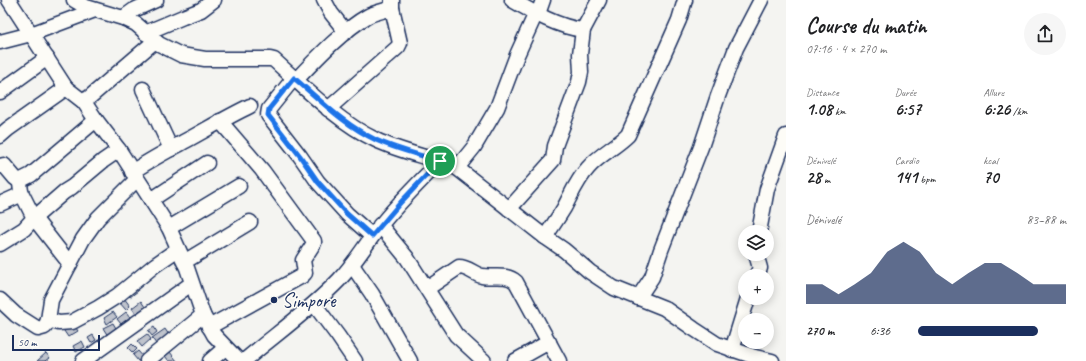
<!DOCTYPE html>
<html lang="fr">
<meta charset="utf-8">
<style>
body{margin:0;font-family:Caveat,sans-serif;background:#f6f6f6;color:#202124;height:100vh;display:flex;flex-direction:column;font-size:15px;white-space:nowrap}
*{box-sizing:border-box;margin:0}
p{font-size:13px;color:#757577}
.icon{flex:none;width:22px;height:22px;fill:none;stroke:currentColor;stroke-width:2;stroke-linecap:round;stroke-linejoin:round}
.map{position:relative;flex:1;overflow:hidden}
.panel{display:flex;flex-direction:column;background:#fff;width:300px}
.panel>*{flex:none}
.fabs{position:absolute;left:738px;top:225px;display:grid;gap:8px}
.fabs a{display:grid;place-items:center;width:36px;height:36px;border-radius:50%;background:#fff;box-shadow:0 2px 10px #0003;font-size:20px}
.scale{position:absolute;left:12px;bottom:10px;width:88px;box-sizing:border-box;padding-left:4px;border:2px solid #1b2f5e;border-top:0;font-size:11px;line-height:14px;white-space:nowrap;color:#1b2f5e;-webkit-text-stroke:3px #fdfcf7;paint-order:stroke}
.pin{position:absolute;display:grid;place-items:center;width:34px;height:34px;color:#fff;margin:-17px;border:2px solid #fff;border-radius:50%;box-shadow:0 1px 4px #0007}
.round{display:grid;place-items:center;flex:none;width:42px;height:42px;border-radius:21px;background:#f6f6f6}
.summary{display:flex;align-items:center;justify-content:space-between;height:68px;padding:0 20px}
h1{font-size:22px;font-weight:700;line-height:30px}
.figures{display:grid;grid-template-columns:repeat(3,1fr);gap:6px;height:68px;padding:4px 20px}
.figures div{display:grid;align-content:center}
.figures b{font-size:17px;font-weight:700}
.figures small{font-size:11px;font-weight:400}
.figures p{font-size:11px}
.chart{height:112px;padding:8px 20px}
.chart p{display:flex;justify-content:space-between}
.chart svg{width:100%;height:72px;margin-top:4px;fill:#1b2f5e;opacity:.7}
ul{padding:0 20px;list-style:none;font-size:13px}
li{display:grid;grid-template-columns:64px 48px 1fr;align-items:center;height:30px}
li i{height:10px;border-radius:5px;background:#1b2f5e}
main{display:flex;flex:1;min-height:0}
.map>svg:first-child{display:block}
.building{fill:#bfc3cc;stroke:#1b2f5e}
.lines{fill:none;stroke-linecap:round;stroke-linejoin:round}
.street-casing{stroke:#1b2f5e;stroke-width:17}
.street{stroke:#fdfcf7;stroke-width:14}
.route-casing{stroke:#fff;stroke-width:8}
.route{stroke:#1a73e8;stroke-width:5}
.poi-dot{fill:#1b2f5e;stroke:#fdfcf7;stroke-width:1.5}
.labels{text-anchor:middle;stroke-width:3;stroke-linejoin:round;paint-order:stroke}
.poi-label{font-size:20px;fill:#1b2f5e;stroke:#fdfcf7;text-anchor:start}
</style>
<main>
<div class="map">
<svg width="786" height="361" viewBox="0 0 786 361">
<rect width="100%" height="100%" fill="#f4f4f1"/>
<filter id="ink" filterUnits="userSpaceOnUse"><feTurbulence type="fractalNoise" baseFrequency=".025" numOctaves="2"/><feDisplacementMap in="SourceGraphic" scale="8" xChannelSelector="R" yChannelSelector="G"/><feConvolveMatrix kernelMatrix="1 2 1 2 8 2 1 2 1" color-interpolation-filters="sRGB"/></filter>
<g filter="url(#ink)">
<!-- building -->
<g class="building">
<polygon points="135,286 138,291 130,297 126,293"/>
<polygon points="124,298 130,306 126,310 119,302"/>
<polygon points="141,301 145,307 136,314 132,308"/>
<polygon points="113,312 117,317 107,324 104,318"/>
<polygon points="126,312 130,317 121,324 117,319"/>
<polygon points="113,323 117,330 108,336 103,328"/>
<polygon points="74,325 78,331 68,337 64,331"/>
<polygon points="154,327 157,332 152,336 148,331"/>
<polygon points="165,329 169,335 156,344 152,338"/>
<polygon points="147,334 151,339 142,347 137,341"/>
<polygon points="93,335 96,340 91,343 88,338"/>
<polygon points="82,341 85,347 76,352 73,346"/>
<polygon points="132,344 137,349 133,353 128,348"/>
<polygon points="138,351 145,359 143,361 138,361 133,355"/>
<polygon points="170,352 177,361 169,361 165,356"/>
<polygon points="46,353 50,358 46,361 37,361"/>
</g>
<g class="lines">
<!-- street casing -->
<g class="street-casing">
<g id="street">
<polyline points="9,0 66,88 84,102 96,120 119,150 169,228 187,268 203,315 214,335 239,361"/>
<path d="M74 0 86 7 123 18 136 24 159 44 181 55 205 59H270L274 60C305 88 338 122 376 140 401 152 430 157 457 168L545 237 564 250 590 272 614 288 664 308 694 329 717 344 755 357 772 361"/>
<polyline points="324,0 331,13 346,32"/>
<path d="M512 0C534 13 558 27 583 30L599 0"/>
<polyline points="538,14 543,0"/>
<polyline points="123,18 134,10 156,0"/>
<polyline points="145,33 183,17 201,10 214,0"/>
<polyline points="0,42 31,34 95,10"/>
<polyline points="294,78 269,109 268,115 300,156 318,182 347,214 372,236"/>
<path d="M296 80C316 59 343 30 368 16 375 12 384 11 392 8"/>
<polyline points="143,89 171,149"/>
<polyline points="0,92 47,58"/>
<polyline points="84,102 155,41"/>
<polyline points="328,109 398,47 400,43 392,8 392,0"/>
<polyline points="0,136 8,129 66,88"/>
<polyline points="0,166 4,165 15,178 19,181 31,175 96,120"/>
<polyline points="457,168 474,147 497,108 517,55 536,13"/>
<path d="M132 172C151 159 169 150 189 139 209 128 229 116 250 106"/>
<polyline points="21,192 34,218 70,264"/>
<polyline points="151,200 207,163"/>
<polyline points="0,204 20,195 21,192 20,183"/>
<polyline points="509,209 553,160 555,146 579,82 581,72 580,54 583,30"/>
<polyline points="380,225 407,258 456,335 484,361"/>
<polyline points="169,228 239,186"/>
<polyline points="759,232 767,189 786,136"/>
<path d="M545 237C551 228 558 218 564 208 571 195 577 180 588 168 599 155 616 147 628 135L679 20 685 0"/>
<polyline points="0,244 24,229 34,218 64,192 72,187 103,161 119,150"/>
<polyline points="756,254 760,268 756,276"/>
<polyline points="184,262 250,222"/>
<polyline points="352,265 372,294 410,361"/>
<path d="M428 288 459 267C468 267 474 274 482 276 494 278 506 273 516 282L559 361"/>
<polyline points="638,298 652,277 661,250 701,147 718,96 736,48 761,0"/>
<polyline points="0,300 16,315 38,329 45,327 48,320 51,300 83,239 98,218 137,179"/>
<polyline points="314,304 338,336 355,361"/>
<polyline points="48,320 59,323 72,322 98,308 117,296 155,265 178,249"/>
<polyline points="209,327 302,276 305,273 303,260 314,243 314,241 262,170 220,121"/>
<polyline points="732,350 748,298"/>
<polyline points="83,361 191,284"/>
<polyline points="147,361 203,315"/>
<polyline points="210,361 225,348"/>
<path d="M244 361C276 334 310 310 339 280 355 263 366 244 380 226 398 203 420 182 440 161"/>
<polyline points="515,361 549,342"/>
</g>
</g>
<!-- street -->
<use href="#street" class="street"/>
</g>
</g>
<g class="lines" filter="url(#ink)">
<!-- route casing -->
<g class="route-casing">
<path id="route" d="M294 78C320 100 344 125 376 140 396 149 419 155 440 161L401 202 372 236 347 214 318 182 300 156 268 115 269 109Z"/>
</g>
<!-- route -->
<use href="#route" class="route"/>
</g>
<!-- markers -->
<circle class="poi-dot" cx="274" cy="300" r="4"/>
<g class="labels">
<!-- poi labels -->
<g class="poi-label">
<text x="282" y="307">Simpore</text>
</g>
</g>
</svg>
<div class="fabs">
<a><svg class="icon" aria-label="layers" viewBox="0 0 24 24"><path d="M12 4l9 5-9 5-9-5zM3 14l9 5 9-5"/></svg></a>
<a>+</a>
<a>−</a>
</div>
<div class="scale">50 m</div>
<div class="pin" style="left:440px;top:161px;background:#1e9e55"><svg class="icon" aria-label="arrive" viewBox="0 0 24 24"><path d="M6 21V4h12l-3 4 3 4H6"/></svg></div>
</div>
<section class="panel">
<div class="summary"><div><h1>Course du matin</h1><p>07:16 · 4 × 270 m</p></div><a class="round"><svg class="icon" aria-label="share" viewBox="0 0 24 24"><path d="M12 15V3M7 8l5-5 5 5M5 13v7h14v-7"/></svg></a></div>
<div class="figures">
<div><p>Distance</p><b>1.08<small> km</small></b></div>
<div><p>Durée</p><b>6:57</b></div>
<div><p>Allure</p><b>6:26<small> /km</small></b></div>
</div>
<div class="figures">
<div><p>Dénivelé</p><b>28<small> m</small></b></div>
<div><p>Cardio</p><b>141<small> bpm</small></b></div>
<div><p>kcal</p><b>70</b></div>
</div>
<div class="chart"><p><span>Dénivelé</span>83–88 m</p>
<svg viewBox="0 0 160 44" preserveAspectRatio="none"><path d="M0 44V32L10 32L20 38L30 32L40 25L50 12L60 6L70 12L80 25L90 32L100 25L110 19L120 19L130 25L140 32L150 32L160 32V44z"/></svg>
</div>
<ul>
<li><b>270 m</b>6:36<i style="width:81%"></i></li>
</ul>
</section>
</main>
